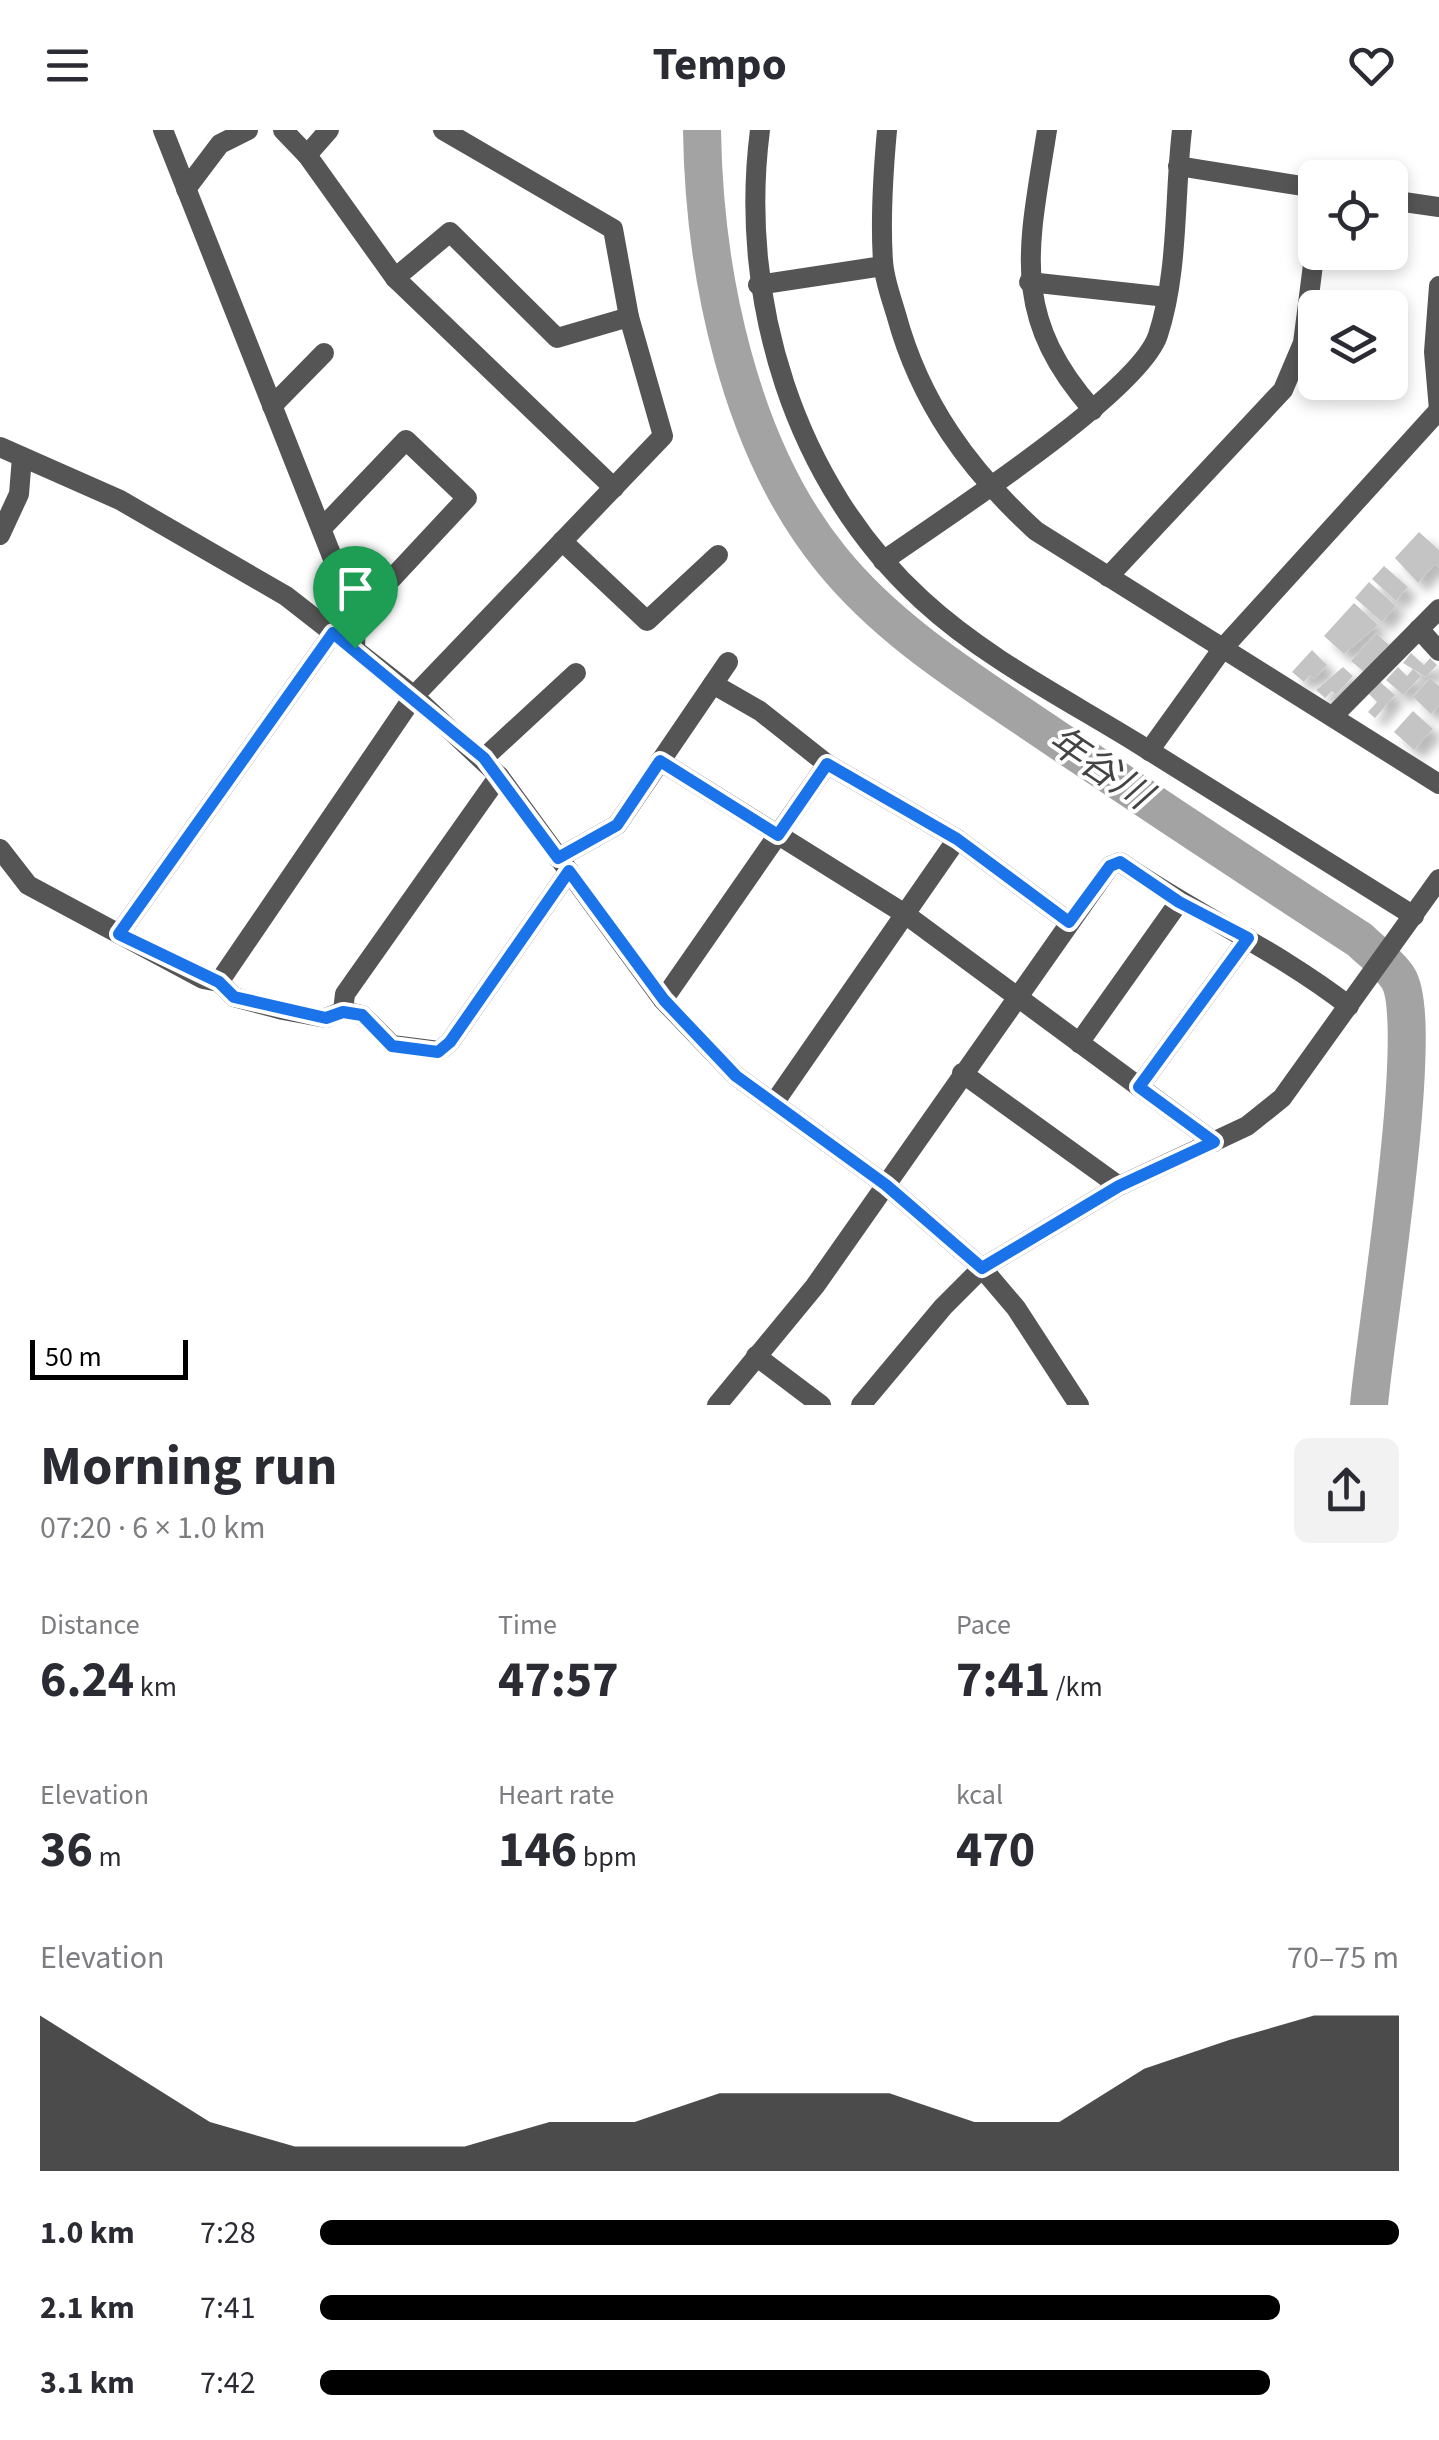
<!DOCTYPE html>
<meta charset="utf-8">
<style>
body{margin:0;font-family:"Source Sans 3","Noto Sans JP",sans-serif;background:#f2f2f3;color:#2b2b33;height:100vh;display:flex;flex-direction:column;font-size:38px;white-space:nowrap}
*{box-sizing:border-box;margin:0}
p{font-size:32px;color:#7c7c81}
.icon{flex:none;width:55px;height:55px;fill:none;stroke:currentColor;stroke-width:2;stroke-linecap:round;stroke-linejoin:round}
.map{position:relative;height:1275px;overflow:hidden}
.sheet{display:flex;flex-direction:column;background:#fff;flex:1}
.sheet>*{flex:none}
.buttons{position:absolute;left:1298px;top:30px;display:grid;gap:20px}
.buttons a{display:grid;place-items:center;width:110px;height:110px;border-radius:15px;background:#fff;box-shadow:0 5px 15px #0003;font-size:50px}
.scale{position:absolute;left:30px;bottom:25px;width:158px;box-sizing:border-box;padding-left:10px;border:5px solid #000;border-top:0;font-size:28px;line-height:35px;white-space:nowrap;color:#000;-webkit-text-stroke:8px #fff;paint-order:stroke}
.pin{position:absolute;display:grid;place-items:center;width:85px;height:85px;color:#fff;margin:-102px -42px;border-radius:50% 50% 50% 0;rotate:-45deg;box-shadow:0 0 10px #0007}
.pin .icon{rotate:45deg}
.round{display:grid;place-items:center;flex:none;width:105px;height:105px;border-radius:15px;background:#f2f2f3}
.headline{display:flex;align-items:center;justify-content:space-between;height:170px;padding:0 40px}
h1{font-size:55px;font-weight:700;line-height:75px}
.figures{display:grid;grid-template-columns:repeat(3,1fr);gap:15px;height:170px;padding:10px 40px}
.figures div{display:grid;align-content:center}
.figures b{font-size:50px;font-weight:700}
.figures small{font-size:28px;font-weight:400}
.figures p{font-size:28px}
.chart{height:280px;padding:20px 40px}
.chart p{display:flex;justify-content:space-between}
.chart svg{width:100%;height:180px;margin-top:10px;fill:#000;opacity:.7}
ul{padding:0 40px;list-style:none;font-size:32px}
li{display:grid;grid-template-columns:160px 120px 1fr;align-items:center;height:75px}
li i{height:25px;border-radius:12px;background:#000}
header{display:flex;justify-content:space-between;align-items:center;height:130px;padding:0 40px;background:#fff;font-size:45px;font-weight:700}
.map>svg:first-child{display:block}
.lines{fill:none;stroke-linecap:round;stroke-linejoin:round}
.river{stroke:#a3a3a3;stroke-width:38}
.building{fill:#c4c4c4;filter:url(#shadow)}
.minor{stroke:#555;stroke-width:20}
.route-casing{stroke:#fff;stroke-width:20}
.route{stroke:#1a73e8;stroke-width:12}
.labels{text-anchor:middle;stroke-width:8;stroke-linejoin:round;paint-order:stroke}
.water-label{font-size:38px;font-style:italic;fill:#444;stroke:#fff}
</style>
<header><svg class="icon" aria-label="menu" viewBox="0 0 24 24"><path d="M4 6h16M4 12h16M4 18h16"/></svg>Tempo<svg class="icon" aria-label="heart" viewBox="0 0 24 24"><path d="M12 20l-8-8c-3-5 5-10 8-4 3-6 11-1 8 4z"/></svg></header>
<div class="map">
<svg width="1439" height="1275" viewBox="0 0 1439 1275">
<defs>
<filter id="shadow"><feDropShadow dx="9" dy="9" stdDeviation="5" flood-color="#0004"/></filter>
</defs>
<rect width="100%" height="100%" fill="#fff"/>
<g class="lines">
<!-- river -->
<path class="river" d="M702 0C704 143 739 316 831 429 889 501 968 549 1043 600 1148 671 1254 741 1360 810 1372 822 1389 834 1398 848 1427 892 1375 1203 1369 1275"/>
</g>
<!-- building -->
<g class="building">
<polygon points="1419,402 1439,420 1439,438 1435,434 1418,453 1395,428"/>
<polygon points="1384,436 1408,457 1396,471 1372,449"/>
<polygon points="1369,452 1396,476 1382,492 1355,468"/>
<polygon points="1354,473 1378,495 1344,524 1324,506"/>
<polygon points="1376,503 1389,515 1382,522 1384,525 1364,542 1351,531"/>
<polygon points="1312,520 1327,535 1314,549 1310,545 1304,552 1292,542"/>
<polygon points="1411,523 1424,535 1430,528 1437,535 1426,547 1403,533"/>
<polygon points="1343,537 1353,546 1336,565 1332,561 1325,568 1316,560"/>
<polygon points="1398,537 1407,546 1413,539 1421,546 1403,565 1386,550"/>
<polygon points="1430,548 1439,556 1439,575 1431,584 1413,567"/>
<polygon points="1380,552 1395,565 1375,588 1368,582 1377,572 1369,564"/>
<polygon points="1413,581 1433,599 1414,620 1394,602"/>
</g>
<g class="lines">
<!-- minor -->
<g class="minor">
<polyline points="163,0 356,487 355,518"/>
<polyline points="283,0 307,25 395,148 614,358"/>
<path d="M760 0C738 169 794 353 922 470 985 528 1064 568 1137 613 1229 670 1321 728 1414 786"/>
<path d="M887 0C883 44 880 87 883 131 884 149 891 167 896 184 920 273 969 340 1036 401L1439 654"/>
<path d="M1047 0C1029 116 1008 184 1093 280"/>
<polyline points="307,25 329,0"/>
<polyline points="1178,36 1315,58"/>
<polyline points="186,59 220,14 248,0"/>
<polyline points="1390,70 1439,77"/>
<polyline points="395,148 450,102 557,208 629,187"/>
<polyline points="1029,152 1167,167"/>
<polyline points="758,155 883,136"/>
<polyline points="1439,156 1434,222 1439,280"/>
<polyline points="272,276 324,223"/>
<polyline points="0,317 120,370 286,466 414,566 499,646 663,870 736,946 886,1055 982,1138 1016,1178 1079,1275"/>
<polyline points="322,398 406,310 467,368 356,487"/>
<polyline points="0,405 19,364 22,327"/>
<polyline points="562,411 647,491 718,425"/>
<path d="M883 431C941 390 1139 263 1158 205 1179 141 1174 66 1182 0"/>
<polyline points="1108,447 1283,260 1303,213 1315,119"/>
<polyline points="1419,499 1439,521"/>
<polyline points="713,554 760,581 827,634 957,709 1069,792"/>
<polyline points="1334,585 1439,479"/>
<polyline points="1149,621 1223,518 1439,280"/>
<polyline points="484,628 576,543"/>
<polyline points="660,631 905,784 1214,1012"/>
<polyline points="0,719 28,755 203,849 219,852 234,867 283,880 326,888 343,881 362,885 392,915 439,921 450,912 569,741"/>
<polyline points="558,728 617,695 728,532"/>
<polyline points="119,804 333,503"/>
<polyline points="219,852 414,566 663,306 629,187 613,99 443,0"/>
<polyline points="663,870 827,634"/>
<polyline points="343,881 345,864 499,646"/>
<polyline points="1079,913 1179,772"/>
<polyline points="962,943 1119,1056"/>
<polyline points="1139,957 1248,808"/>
<polyline points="774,973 957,709"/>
<polyline points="756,1226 821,1275"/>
<path d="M717 1275 815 1156 1110 736 1120 732C1195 784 1277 820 1349 876"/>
<polyline points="861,1275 943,1177 982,1138 1119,1056 1247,996 1282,968 1439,749"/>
</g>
</g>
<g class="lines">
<!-- route casing -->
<g class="route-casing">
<polygon id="route" points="333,503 484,628 558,728 617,695 660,631 778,705 827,634 957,709 1069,792 1110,736 1120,732 1179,772 1248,808 1139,957 1214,1012 1119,1056 982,1138 886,1055 736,946 664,870 569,741 450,912 438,922 392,916 362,885 343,882 326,888 234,867 219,852 119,804"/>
</g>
<!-- route -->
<use href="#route" class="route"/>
</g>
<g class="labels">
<!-- water labels -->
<g class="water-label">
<text transform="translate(1100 637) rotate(34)" y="13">年谷川</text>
</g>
</g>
</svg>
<div class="buttons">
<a><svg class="icon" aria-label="locate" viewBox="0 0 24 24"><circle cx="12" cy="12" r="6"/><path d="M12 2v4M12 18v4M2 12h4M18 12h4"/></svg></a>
<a><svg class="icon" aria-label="layers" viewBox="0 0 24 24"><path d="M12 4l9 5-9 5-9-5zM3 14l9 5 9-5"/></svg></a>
</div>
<div class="scale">50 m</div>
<div class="pin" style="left:355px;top:518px;background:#1e9e55"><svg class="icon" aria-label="arrive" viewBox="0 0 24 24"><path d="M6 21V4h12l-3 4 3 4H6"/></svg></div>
</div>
<section class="sheet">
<div class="headline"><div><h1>Morning run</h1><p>07:20 · 6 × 1.0 km</p></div><a class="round"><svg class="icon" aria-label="share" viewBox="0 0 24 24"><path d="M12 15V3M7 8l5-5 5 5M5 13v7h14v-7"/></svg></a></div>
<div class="figures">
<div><p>Distance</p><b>6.24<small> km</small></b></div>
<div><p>Time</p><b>47:57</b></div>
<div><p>Pace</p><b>7:41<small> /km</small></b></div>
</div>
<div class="figures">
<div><p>Elevation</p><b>36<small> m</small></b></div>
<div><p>Heart rate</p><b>146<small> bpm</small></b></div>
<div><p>kcal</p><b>470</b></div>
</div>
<div class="chart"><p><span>Elevation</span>70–75 m</p>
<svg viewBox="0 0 160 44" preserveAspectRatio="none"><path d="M0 44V6L10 19L20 32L30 38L40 38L50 38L60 32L70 32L80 25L90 25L100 25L110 32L120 32L130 19L140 12L150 6L160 6V44z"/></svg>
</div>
<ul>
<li><b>1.0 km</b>7:28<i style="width:100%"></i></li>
<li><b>2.1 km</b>7:41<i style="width:89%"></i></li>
<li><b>3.1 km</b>7:42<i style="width:88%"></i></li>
</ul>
</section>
